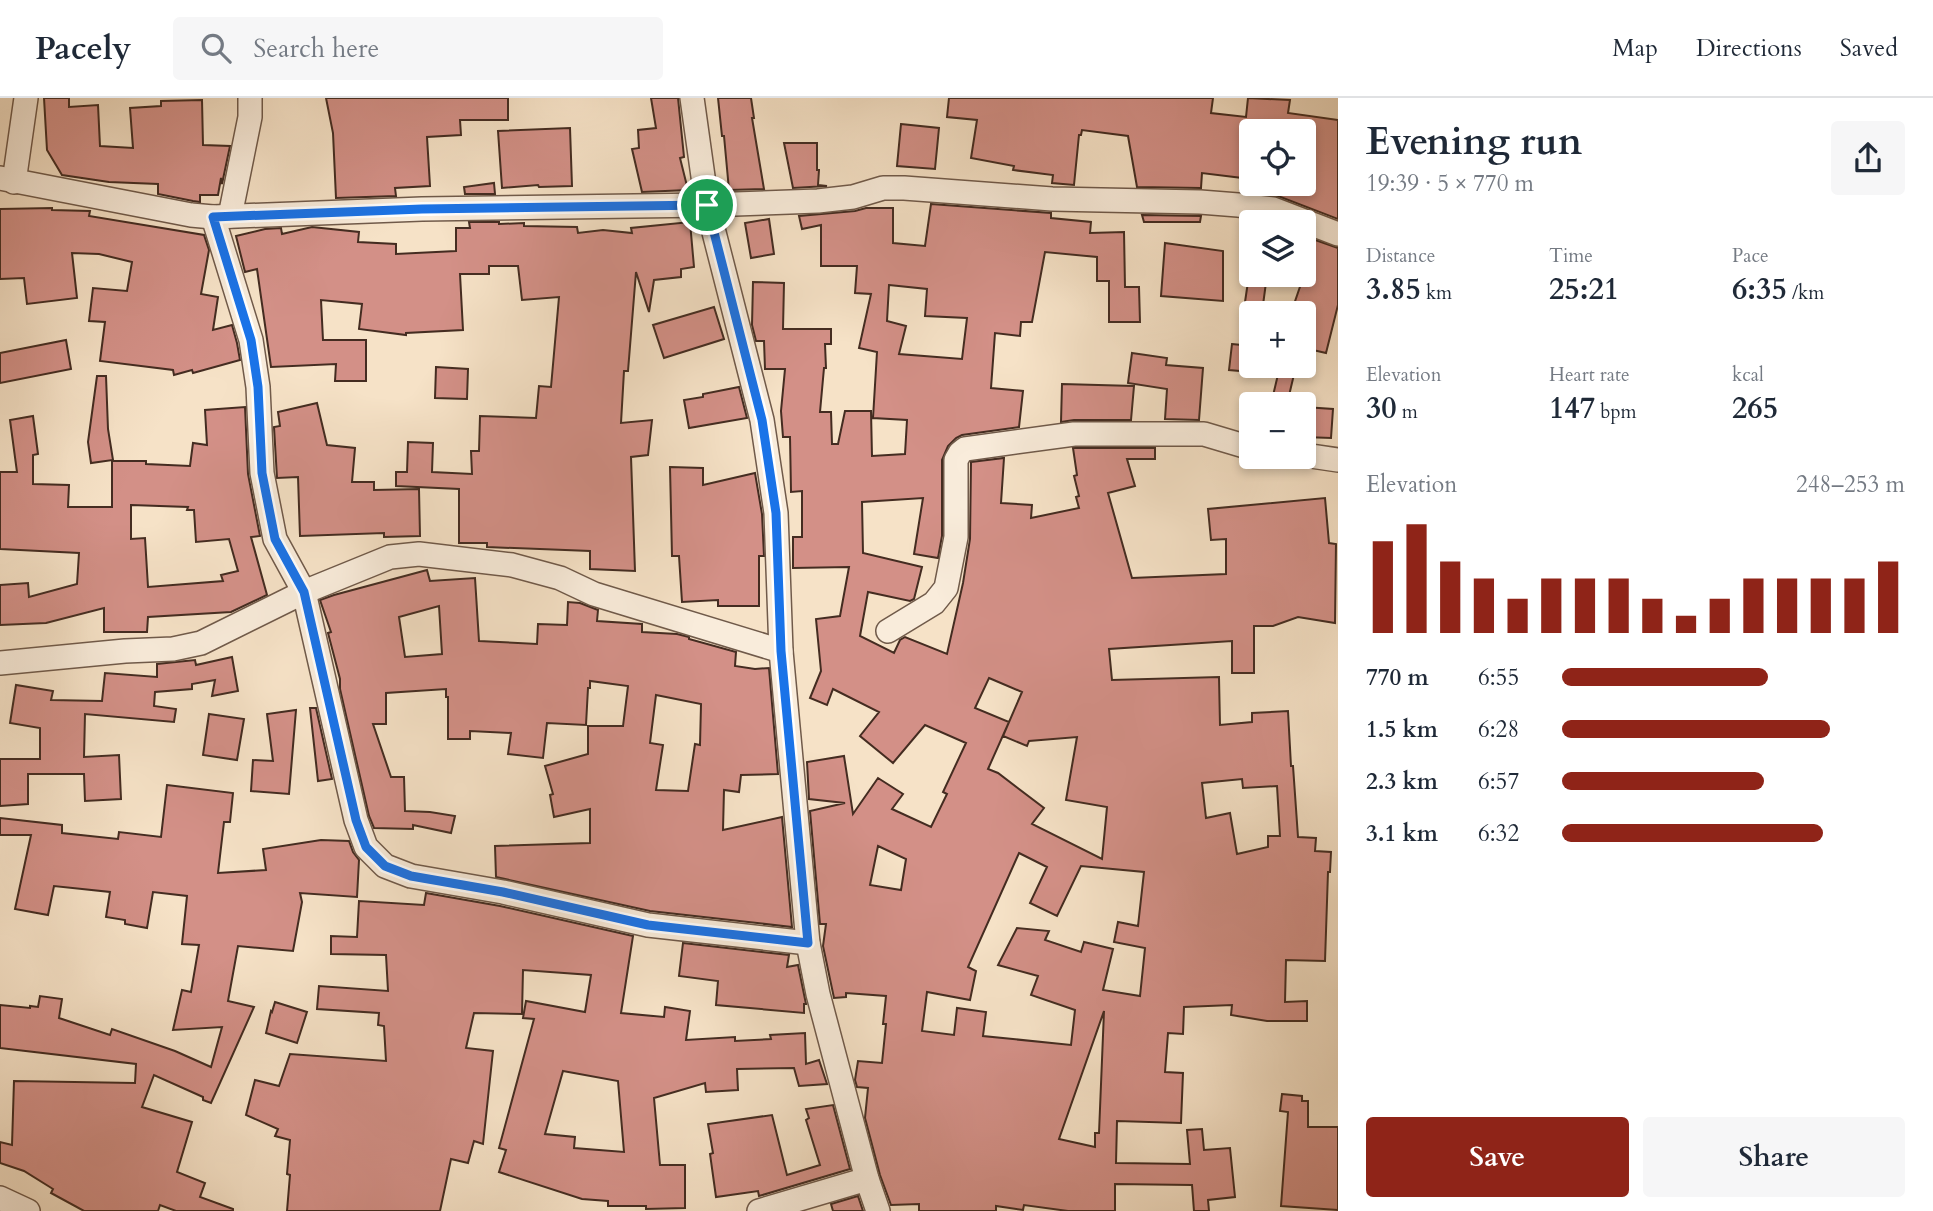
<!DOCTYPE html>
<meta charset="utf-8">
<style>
body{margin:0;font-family:Cardo,serif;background:#f6f6f7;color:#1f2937;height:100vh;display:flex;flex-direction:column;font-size:26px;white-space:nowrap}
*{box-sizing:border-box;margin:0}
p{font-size:23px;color:#747a83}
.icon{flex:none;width:38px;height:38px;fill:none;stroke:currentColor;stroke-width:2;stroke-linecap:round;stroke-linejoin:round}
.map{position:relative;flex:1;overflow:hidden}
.sheet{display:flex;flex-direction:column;background:#fff;width:595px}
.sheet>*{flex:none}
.controls{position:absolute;left:1239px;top:21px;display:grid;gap:14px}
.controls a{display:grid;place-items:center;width:77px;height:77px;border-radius:7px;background:#fff;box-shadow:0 4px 10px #0003;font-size:35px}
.pin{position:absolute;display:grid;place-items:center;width:60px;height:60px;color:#fff;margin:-30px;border:4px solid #fff;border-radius:50%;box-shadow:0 2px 7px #0007}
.round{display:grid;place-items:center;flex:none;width:74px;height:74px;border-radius:7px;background:#f6f6f7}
.headline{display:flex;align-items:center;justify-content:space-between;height:119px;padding:0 28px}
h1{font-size:38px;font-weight:700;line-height:52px}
.metrics{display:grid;grid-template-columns:repeat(3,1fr);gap:10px;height:119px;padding:7px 28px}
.metrics div{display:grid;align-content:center}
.metrics b{font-size:30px;font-weight:700}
.metrics small{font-size:19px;font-weight:400}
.metrics p{font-size:19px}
.chart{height:196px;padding:14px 28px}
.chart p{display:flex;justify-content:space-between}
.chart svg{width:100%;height:126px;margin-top:7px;stroke:#8f2418;stroke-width:6}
.primary-button{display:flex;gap:14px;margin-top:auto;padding:14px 28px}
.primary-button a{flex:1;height:80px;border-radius:7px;background:#8f2418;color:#fff;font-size:28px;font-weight:700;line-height:80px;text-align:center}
.primary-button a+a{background:#f6f6f7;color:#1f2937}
ul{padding:0 28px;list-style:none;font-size:23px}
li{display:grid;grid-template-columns:112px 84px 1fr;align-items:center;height:52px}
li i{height:18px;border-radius:9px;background:#8f2418}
header{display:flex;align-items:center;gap:42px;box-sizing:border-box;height:98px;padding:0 35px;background:#fff;border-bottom:2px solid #e0e1e3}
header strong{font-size:33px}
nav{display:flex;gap:38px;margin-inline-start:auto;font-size:24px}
.search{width:490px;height:63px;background:#f6f6f7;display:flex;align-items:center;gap:18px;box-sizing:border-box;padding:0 24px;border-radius:7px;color:#747a83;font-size:26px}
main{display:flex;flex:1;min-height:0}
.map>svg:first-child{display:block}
.building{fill:#d39087;stroke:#442c21;stroke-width:2;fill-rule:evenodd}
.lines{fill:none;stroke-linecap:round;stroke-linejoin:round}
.minor-casing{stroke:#705a4a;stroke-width:26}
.minor{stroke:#f9ecdb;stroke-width:23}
.route-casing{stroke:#fff;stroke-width:14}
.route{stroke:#1a73e8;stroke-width:9}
</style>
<header>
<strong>Pacely</strong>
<div class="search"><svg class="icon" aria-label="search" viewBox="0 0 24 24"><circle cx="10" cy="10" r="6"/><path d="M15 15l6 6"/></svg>Search here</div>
<nav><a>Map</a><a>Directions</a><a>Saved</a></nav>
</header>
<main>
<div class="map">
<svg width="1338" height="1113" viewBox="0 0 1338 1113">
<rect width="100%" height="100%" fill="#f6e2c7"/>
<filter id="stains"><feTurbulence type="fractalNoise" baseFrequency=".00286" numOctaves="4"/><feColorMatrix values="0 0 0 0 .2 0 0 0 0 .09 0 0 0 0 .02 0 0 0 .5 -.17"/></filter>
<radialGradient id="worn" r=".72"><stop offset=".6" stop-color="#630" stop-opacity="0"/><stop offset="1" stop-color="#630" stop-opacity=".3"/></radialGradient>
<!-- building -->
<g class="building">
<polygon points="44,0 69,0 69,9 98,7 100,48 133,50 130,10 161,8 161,3 202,2 203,47 230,48 222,86 221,80 218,97 200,97 200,104 193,103 158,96 158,86 109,84 62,77 47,52"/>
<polygon points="326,0 508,0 508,22 460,22 461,37 427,39 430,88 395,90 396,98 336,100 333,35"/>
<polygon points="651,0 678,0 684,59 680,60 688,92 642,94 632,51 639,50 638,32 656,30"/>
<polygon points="718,0 751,0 754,20 752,20 764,91 729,92 724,38 722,38"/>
<polygon points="949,0 1213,0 1211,15 1246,19 1248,0 1290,2 1288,15 1338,22 1338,121 1278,98 1260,95 1262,86 1304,86 1304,33 1251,33 1251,81 1202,75 1201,90 1137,89 1128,38 1082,32 1081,37 1079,37 1074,87 1052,85 1053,77 1013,72 1014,68 971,60 977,22 947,19"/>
<polygon points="901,26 939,30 935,71 897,68"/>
<polygon points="570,30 572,88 539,89 538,87 502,90 498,33"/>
<polygon points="784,45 817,45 817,72 819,72 818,87 827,88 793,90"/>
<polygon points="494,85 495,96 465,96 464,89"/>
<path d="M931 106 1051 115V120L1091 124 1090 135 1124 134 1125 189H1139L1140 224H1109V183H1097V159L1045 154 1032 224H1021L1020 238 995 235 991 290 1023 293 1019 329 962 337 956 340 948 348 942 362V438L938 460 914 456 923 400 862 404 863 455 922 469 914 501 910 503 868 494 860 538 894 555 900 542 905 539 947 556 963 485 970 441 971 364 1004 360 1001 405 1032 407 1031 420 1079 410 1076 399 1079 398 1074 378 1077 377 1073 350H1155V361H1127L1135 388 1108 395 1132 480 1226 476V441L1211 442 1208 411 1325 400 1329 445 1336 446 1335 525 1298 519 1273 528H1254V575H1232V543L1109 551 1112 582 1219 579 1220 627 1252 624V615L1288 613 1291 668H1293L1298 739 1316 740 1315 753 1331 754 1330 774H1328L1325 863 1286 862 1285 904 1307 903V923H1267L1231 917 1232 907 1184 909 1183 936 1168 935 1165 974 1183 975 1181 1025 1117 1023 1116 1065 1190 1066 1187 1032 1202 1031 1204 1052 1230 1050 1235 1099 1208 1102 1209 1113H1194L1192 1087 1115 1086V1113H1068L1024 1107 1023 1112 996 1108V1113H919V1106L891 1107 880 1077 865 1020 868 990 857 989 855 982 858 963 882 965 886 926H883L886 898 846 895V899L834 900 823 848 826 826H820L810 713 845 705 809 701 807 664 844 658 853 716 878 680 903 696 892 711 931 729 947 696 943 694 966 645 925 627 893 665 860 638 879 614 833 591 827 607 810 600 821 573 816 521 840 518 849 469 793 470V439H802V393L791 394 790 339H783L781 313 785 271H765L764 243H756L752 227 753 184 784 185 783 231H831V246H825L826 270H824L820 314H831L832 346H838L845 313H871L872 358 905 356 907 322 873 320 877 254 859 250 871 196 855 195 857 168H821V127L802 131 799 118 855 113 866 110H893V145L925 148ZM889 187 927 191 925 218 967 220 962 261 899 256 906 228 887 223ZM989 580 1022 594 1003 638 1027 648 1029 643 1077 639 1066 702 1107 709 1102 761 1032 726 1044 710 998 675 988 671 1009 624 975 610ZM1242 681 1243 690 1277 688 1280 738H1268V749L1237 756 1230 715 1206 720 1202 685ZM878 748 906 761 901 792 870 787ZM1019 755 1047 769 1030 805 1057 818 1081 768 1144 774 1138 828 1118 824 1114 844 1145 850 1140 898 1103 892 1113 851 1084 844 1081 854 1045 842 1049 833 1017 830 998 867 1038 878 1031 897 1075 912 1071 947 983 938 986 914 957 910 954 937 922 933 927 894 970 902 976 873 968 869ZM1104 913 1099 1035H1095V1049L1059 1041Z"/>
<polygon points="52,110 52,112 90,113 89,118 204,137 209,152 201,196 218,199 213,232 232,227 237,245 240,262 193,275 192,272 174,277 173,272 100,263 105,224 89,223 93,190 127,193 132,164 99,156 72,155 77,200 27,206 24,180 0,181 0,111"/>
<polygon points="1142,117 1201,118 1200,124 1144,124"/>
<polygon points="769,121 774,156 751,160 745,125"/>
<polygon points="469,124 499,124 499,126 524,125 524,128 577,129 578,135 603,132 632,135 631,130 690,124 694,169 681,171 681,179 654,182 649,214 636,174 628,273 624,273 621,325 652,322 648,357 631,359 635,473 590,471 590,453 487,449 487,445 459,445 459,391 396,388 396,374 407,374 408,344 433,345 432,374 472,376 471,353 479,353 480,318 536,320 539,288 551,289 559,199 522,202 518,168 489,168 489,176 460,176 463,232 406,235 406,237 359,231 362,206 321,202 323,242 366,242 366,283 335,283 336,266 271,269 257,171 245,174 236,138 265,131 281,130 282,136 312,129 359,134 358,144 396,146 396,156 456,153 456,130 470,130"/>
<polygon points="1304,138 1338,150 1338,207 1326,255 1304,250 1304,215 1291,215 1304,177"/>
<polygon points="1165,145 1223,153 1223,203 1161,198"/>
<polygon points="1249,177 1267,177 1263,207 1245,204"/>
<polygon points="714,209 724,241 664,260 653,227"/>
<polygon points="66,242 71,271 0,285 0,255"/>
<polygon points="1232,246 1251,248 1251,274 1229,272"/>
<polygon points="1132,255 1167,260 1166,267 1203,270 1199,322 1165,321 1167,291 1128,285"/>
<polygon points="1280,268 1296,268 1287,306 1271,306"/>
<polygon points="436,269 468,271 467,301 435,300"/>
<polygon points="97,278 106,278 108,331 113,362 91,365 88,344"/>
<polygon points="1062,286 1134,288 1131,322 1074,322 1061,324"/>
<polygon points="739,289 747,320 689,330 684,302 703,299 703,296"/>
<polygon points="317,305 327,347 355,350 352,384 374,384 374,392 419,391 420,438 384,439 384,435 300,438 298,379 277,380 274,329 280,328 278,314"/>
<path d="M245 309 248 376 260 438 251 439 267 497 231 514 148 519 147 534H104V510L46 525 0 527V487L28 485 29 499 77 486 79 455 0 451V374H17L10 322 33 318 38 356 33 357V386L69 387 68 409H112V363H146V366L190 368 193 345 207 347 205 312ZM131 407 188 409 187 412H194L196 444 229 441 238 473 221 477 223 483 148 489 145 440 131 441Z"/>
<polygon points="1304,309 1333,311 1331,340 1304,339"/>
<polygon points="670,369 703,370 703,387 755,375 762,416 764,458 759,458 759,508 718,508 718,502 682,504 679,458 672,458"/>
<path d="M427 472 430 483 475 480 479 543 537 546 538 526 567 527 568 504 580 505 598 512 597 523 642 526V534L677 536 689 539V541L736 554 735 568 755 571 769 570 778 676 741 677 739 694 724 692 723 732 782 719 792 829 650 813 496 779 495 748 590 745V711L554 719 550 697 553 696 545 668 588 656V628H623L628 588 590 583V590H588L586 627 547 625 543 660 508 656 511 635 470 633V641H448V599H446V591L386 595V626H373L391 679H404L405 713 430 714 455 718 451 735 413 727V731L374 730 369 718 340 591V581L328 535 331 534 320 502 334 497ZM439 508 442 556 405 559 399 519ZM656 597 701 606 700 647 695 646 688 693 656 692 663 647 650 645Z"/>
<polygon points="232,559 238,593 212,598 215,582 192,586 192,591 155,594 154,608 176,611 174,624 85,616 84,659 119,657 121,701 85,703 84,676 28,676 28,706 0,708 0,661 40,661 40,630 10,625 16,587 53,593 51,602 102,603 105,575 157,579 157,566 195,562 196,567"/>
<polygon points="310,610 316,610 332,681 318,683"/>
<polygon points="296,612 289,696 251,693 253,662 273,663 267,616"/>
<polygon points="209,616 244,621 237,662 203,657"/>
<polygon points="167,687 233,695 230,724 224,724 218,775 266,772 263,751 321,742 349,743 353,754 359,762 357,799 300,795 302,804 293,853 238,848 228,903 254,909 211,1005 203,1002 203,999 154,977 142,1009 192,1024 177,1074 205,1085 200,1099 233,1111 233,1113 176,1113 160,1107 158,1113 84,1113 51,1095 53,1091 24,1073 0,1065 0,1044 12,1047 14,983 135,985 136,966 0,950 0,907 30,910 30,908 38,909 40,898 62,901 59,920 110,937 112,931 175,953 211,969 222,929 173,932 182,892 191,894 199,847 182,846 187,798 153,794 147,830 125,826 125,822 106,819 110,794 54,788 48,817 15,811 31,737 0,737 0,720 62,727 62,735 118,741 119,734 161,739"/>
<path d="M426 795 500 808 633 838 621 915 664 919 665 909 690 913 686 942 735 939V943L771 941 770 937 805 935 806 966 819 962 827 986 799 988 794 970 737 971 738 992 706 994 705 985 654 1000 660 1067H685V1110L646 1111V1108H608V1103L582 1101 499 1074 506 1052 499 1050 534 921 523 920 526 903 585 914 591 877 523 872 522 916 474 915 466 950 493 953 483 1046 474 1043 468 1065 451 1061 440 1113H287L290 1077 287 1076 290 1042 275 1038 278 1031 246 1017 255 982 279 988 290 956 386 963 384 928 378 927 379 915 317 911 319 888 388 893 386 857 331 856V838L357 839 359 803 424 807ZM563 973 618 983 624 1054 574 1050 575 1039 545 1036Z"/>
<polygon points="683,845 789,857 787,869 798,867 806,906 804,906 804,915 716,907 718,883 679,878"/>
<polygon points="275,904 307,914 297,945 266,935 271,913 272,914"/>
<polygon points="1282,996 1302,998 1302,1003 1308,1003 1308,1029 1338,1029 1338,1112 1281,1108 1288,1014 1280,1013"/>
<polygon points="833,1007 850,1071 759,1098 758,1093 716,1099 710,1056 713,1055 708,1026 772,1017 787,1077 820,1067 806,1022 809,1020 806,1011"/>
<polygon points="858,1098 863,1113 833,1113 831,1106"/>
</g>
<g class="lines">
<!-- minor casing -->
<g class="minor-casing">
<g id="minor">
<polyline points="692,0 707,107 762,322 776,415 781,553 808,845 818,896 867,1081 878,1113"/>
<polyline points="0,80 191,117 213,119 422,111 707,107 818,103 853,99 883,90 904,90 1052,101 1200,104 1238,107 1273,111 1338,136"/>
<polyline points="14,84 26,0"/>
<polyline points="230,118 250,19 250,0"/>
<polyline points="213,119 251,242 258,289 262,375 275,441 304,494 356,722 366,749 385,768 411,778 503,794 648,827 808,845"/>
<polyline points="1304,357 1338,362"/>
<polyline points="888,533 934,505 946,490 956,439 956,362 960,355 965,351 1074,336 1204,336 1251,350"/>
<polyline points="0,565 125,553 173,551 201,545 304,494 390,459 419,456 512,467 560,480 594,496 781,553"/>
<polyline points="0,1100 28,1113"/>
<polyline points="759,1113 867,1081"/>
</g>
</g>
<!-- minor -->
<use href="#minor" class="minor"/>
</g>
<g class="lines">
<!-- route casing -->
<g class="route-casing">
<polygon id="route" points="707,107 762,322 776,415 781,553 808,845 648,827 503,794 411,778 385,768 366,749 356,722 304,494 275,441 262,375 258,289 251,242 213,119 422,111"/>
</g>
<!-- route -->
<use href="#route" class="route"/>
</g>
<rect width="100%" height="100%" filter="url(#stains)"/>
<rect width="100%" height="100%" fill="url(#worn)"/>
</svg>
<div class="controls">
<a><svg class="icon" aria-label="locate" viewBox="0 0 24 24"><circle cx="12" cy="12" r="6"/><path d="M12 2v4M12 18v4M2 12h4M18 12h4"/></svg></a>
<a><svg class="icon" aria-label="layers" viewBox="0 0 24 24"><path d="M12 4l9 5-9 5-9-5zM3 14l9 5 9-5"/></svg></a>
<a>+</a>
<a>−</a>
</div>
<div class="pin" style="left:707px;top:107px;background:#1e9e55"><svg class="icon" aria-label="arrive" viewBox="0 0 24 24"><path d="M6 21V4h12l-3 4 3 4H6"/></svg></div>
</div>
<section class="sheet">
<div class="headline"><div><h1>Evening run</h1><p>19:39 · 5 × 770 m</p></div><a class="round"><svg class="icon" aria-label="share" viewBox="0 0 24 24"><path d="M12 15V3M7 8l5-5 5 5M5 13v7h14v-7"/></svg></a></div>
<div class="metrics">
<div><p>Distance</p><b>3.85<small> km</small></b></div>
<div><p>Time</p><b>25:21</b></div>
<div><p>Pace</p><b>6:35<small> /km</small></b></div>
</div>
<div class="metrics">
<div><p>Elevation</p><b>30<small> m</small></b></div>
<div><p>Heart rate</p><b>147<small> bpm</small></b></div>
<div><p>kcal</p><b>265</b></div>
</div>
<div class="chart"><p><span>Elevation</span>248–253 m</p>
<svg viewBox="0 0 160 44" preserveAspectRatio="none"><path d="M5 44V12M15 44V6M25 44V19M35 44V25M45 44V32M55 44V25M65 44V25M75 44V25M85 44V32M95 44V38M105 44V32M115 44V25M125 44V25M135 44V25M145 44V25M155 44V19"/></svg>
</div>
<ul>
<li><b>770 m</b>6:55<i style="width:60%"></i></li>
<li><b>1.5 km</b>6:28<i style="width:78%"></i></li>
<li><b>2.3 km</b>6:57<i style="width:59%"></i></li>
<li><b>3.1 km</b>6:32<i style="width:76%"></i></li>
</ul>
<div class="primary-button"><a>Save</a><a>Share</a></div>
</section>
</main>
